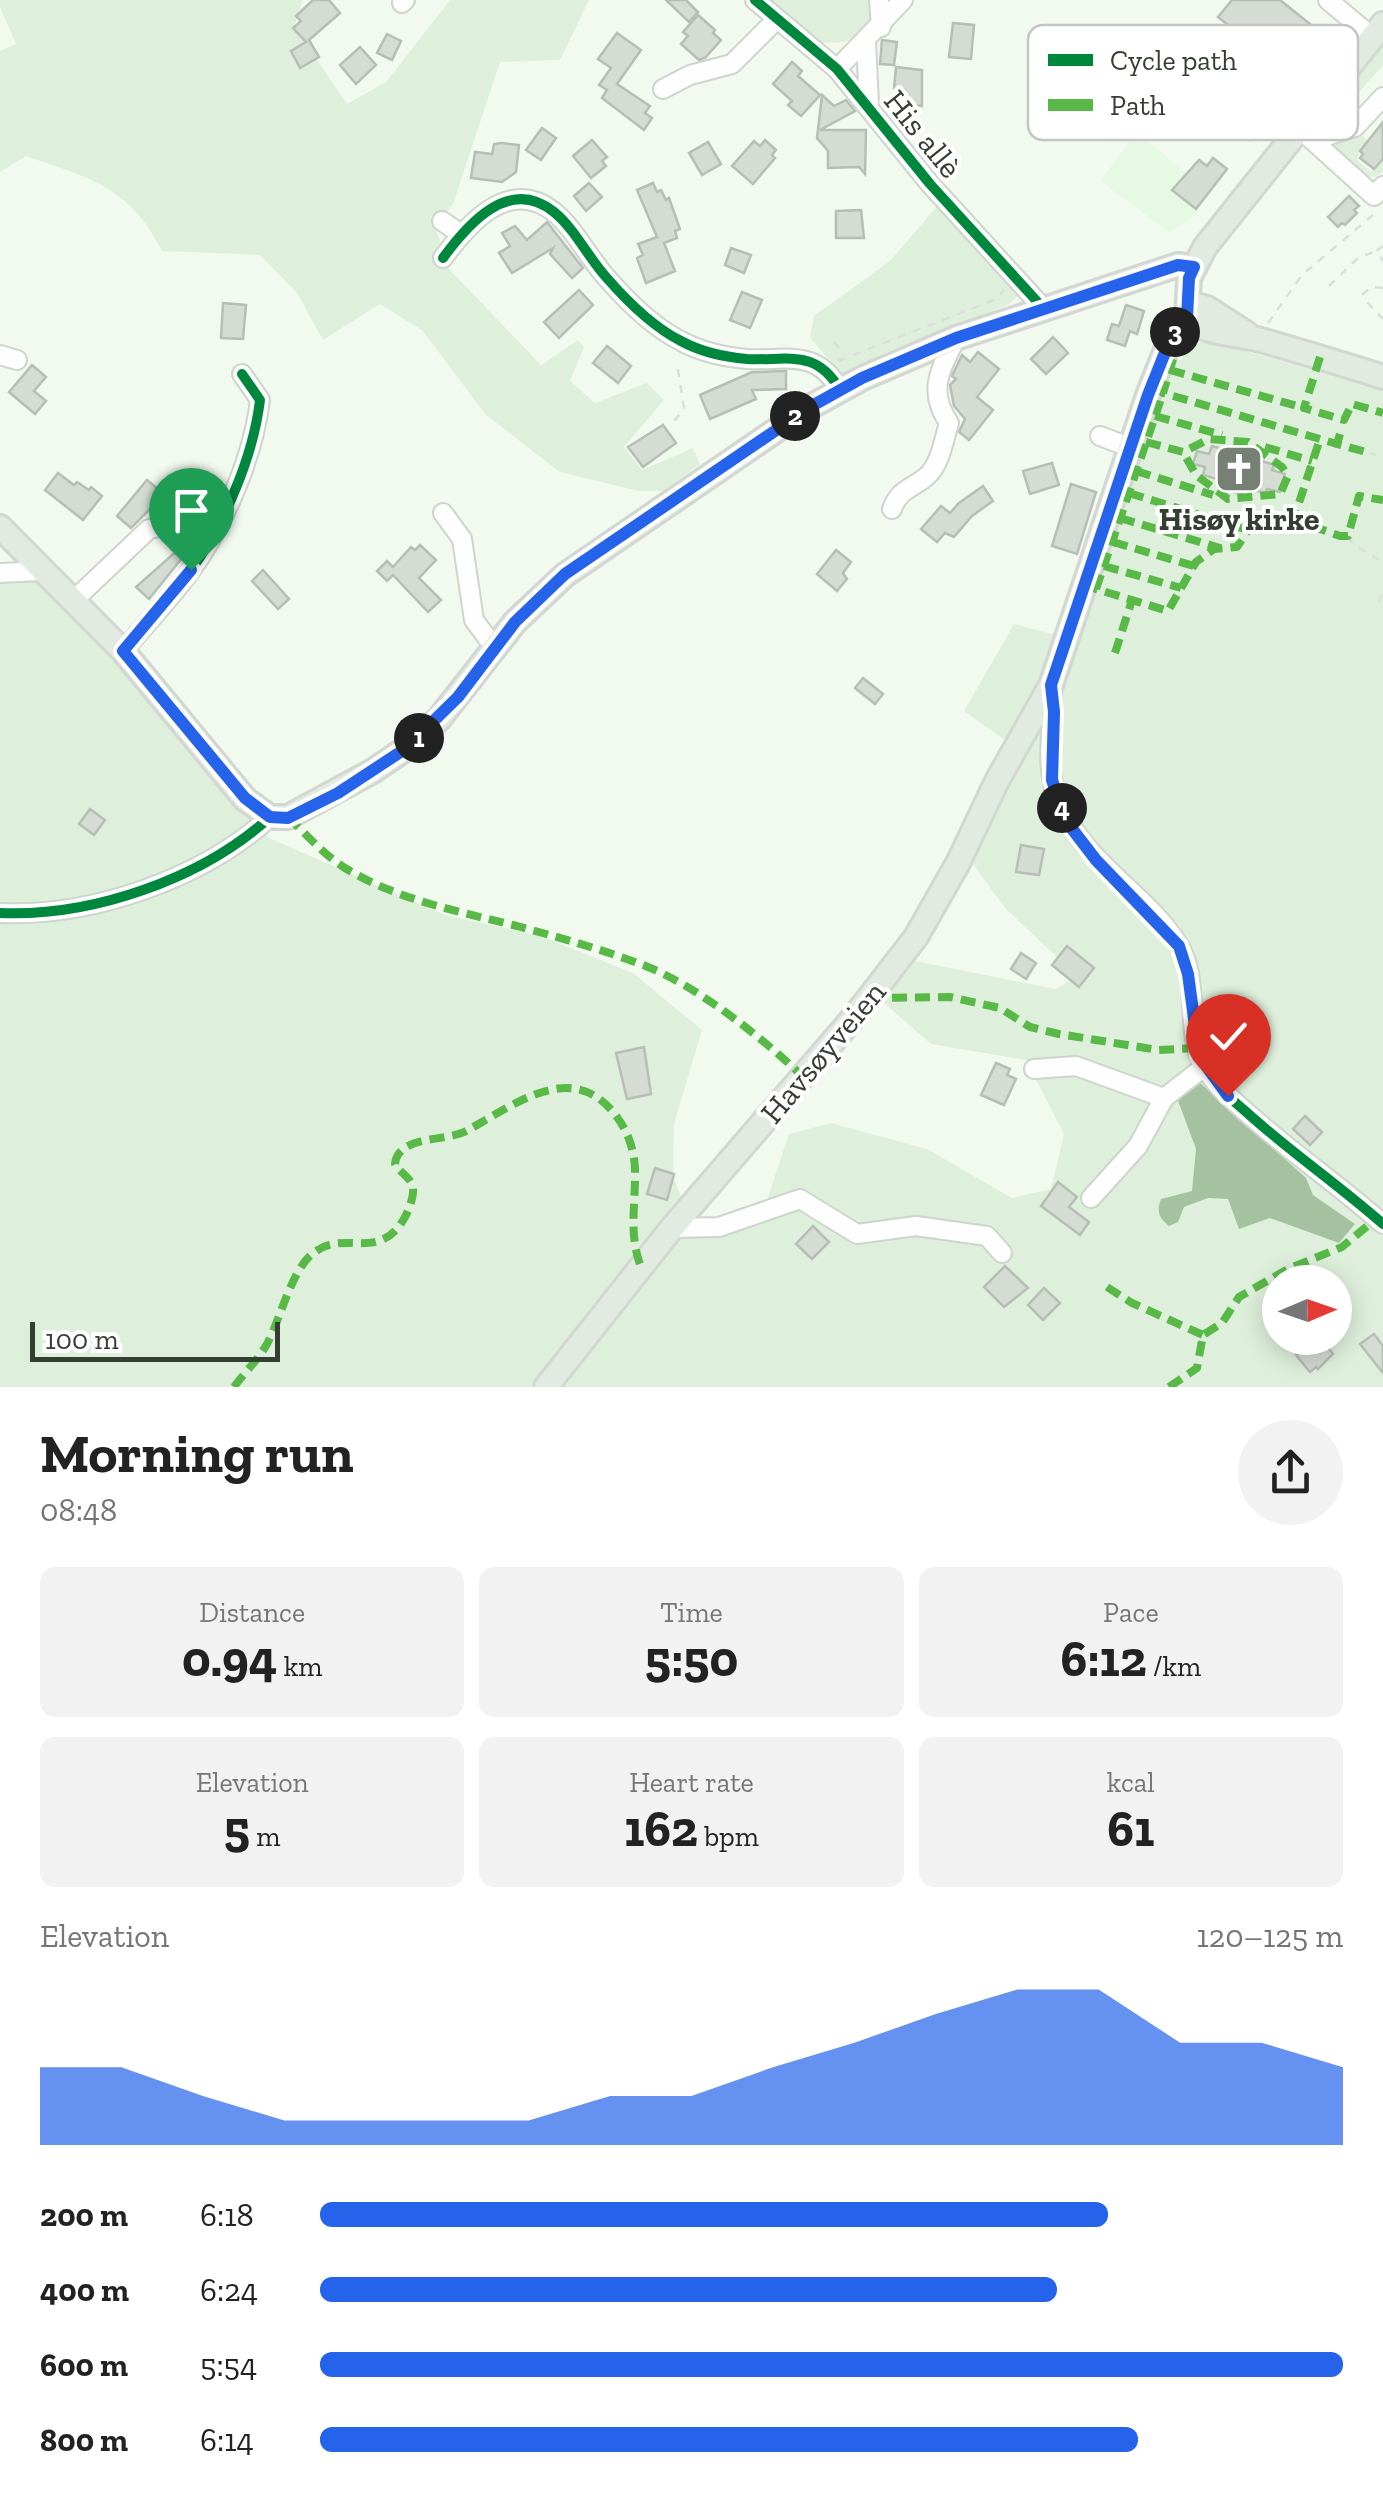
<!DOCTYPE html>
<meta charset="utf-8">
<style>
body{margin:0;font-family:"Zilla Slab",serif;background:#f2f2f2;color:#222;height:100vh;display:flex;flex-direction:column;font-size:38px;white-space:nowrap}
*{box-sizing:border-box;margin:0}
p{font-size:32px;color:#767676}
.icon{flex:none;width:55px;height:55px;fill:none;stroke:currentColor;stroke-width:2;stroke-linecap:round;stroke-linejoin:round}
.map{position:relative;height:1387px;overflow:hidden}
.details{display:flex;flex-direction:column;background:#fff;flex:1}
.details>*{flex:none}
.needle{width:65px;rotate:88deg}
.tools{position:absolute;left:1262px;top:1265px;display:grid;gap:20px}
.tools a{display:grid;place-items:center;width:90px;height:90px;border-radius:50%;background:#fff;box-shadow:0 5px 25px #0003;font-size:50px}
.scale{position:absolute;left:30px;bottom:25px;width:250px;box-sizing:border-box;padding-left:10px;border:5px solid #343e33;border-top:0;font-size:28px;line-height:35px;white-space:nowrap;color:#343e33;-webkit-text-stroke:8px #fff;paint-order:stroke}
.pin{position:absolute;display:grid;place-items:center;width:85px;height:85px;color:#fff;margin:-102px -42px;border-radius:50% 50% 50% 0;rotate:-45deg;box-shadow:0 0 10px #0007}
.pin .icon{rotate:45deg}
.km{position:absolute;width:50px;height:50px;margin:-25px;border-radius:50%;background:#222;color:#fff;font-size:28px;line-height:50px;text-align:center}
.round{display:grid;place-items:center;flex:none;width:105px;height:105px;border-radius:52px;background:#f2f2f2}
.head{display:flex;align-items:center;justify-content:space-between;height:170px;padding:0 40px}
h1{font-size:55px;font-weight:700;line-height:75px}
.figures{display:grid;grid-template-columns:repeat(3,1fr);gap:15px;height:170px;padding:10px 40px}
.figures div{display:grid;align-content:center;border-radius:15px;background:#f2f2f2;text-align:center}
.figures b{font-size:50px;font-weight:700}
.figures small{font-size:28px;font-weight:400}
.figures p{font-size:28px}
.chart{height:280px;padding:20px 40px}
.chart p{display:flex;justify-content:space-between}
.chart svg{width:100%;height:180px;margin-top:10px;fill:#2563eb;opacity:.7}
ul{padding:0 40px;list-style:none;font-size:32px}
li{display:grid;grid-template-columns:160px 120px 1fr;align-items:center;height:75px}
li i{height:25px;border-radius:12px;background:#2563eb}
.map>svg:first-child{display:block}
.built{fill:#e6fae3}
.green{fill:#def0dc;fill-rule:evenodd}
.water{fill:#a4c1a0}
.building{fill:#d4dcd3;stroke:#b6beb5;stroke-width:2.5}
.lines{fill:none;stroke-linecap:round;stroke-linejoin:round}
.minor-casing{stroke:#cdd5cc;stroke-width:22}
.major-casing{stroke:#d2d7d1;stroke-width:28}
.path{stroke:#dbdedb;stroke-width:2.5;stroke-dasharray:8 8;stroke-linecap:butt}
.minor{stroke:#fdfefd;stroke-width:18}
.major{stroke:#e2ebe1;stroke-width:22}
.quiet{stroke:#58b947;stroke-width:8;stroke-dasharray:15 8;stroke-linecap:butt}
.cycleway-casing{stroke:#fff;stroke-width:16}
.cycleway{stroke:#00873e;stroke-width:10}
.route-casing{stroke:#fff;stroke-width:20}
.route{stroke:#2563eb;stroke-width:12}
.labels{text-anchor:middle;stroke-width:8;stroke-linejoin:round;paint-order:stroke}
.street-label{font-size:32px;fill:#343e33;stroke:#fff}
.poi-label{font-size:32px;font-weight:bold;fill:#343e33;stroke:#fff}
.key{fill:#fff;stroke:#c2c5c2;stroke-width:2.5}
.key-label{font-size:28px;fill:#343e33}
</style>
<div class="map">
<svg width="1383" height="1387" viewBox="0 0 1383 1387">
<rect width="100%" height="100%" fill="#f2faf0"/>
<!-- built -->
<polygon class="built" points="1137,132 1183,171 1190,171 1200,158 1207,162 1212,155 1228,167 1197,207 1200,211 1170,233 1100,181"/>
<!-- green -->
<g class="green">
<path d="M0 0H303L294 26 347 104 386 82 450 0H589L560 60 500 62 453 204 435 226 450 270 541 365 578 340 584 347 570 381 595 403 647 383 664 400 624 447 642 470 693 448 700 464 663 491H639L560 472 486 415 423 331 380 304 323 340 297 293 260 255 162 251C130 187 90 178 26 156L0 172V51L16 44 0 7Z"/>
<polygon points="771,0 903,0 845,42 817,43"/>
<polygon points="1383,38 1383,65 1343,110 1344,121 1330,131 1318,128 1374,56 1374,49"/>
<polygon points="1358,132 1371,143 1366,149 1361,146 1357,160 1371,172 1383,163 1383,172 1375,177 1358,176 1329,147 1333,142"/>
<polygon points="938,205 1021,293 1008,305 880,355 848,376 840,372 810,338 814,316 890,261"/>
<path d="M1200 342H1216L1383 391V1387H0V576L35 571 210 759 267 837 445 915 541 936 633 973 702 1030 674 1124 673 1176 693 1228 762 1215 789 1134 831 1123 927 1149 1012 1198 1051 1189 1064 1134 1026 1060 931 1044 884 1003 910 960 1056 989 1077 976 1005 908 968 857 1019 750 964 711 1014 624 1071 639 1170 357 1181 360 1189 347ZM1280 1282H1335V1338H1280Z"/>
</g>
<!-- water -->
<path class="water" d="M1199 1082 1306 1178 1313 1195 1355 1224 1339 1243 1270 1218 1239 1229 1228 1199 1208 1198 1184 1207 1178 1222 1169 1226C1159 1218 1156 1211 1161 1199L1192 1191 1196 1149 1177 1098Z"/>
<!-- building -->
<g class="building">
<polygon points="313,0 329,0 340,13 309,40 319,57 300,68 291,51 306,42 293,28 301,21 296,16"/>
<polygon points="666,0 686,0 698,12 689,22"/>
<polygon points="1232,0 1280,0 1330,40 1250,140 1210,108 1258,49 1218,17"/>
<polygon points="698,15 715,30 713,33 721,40 705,58 699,60 681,44 688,36 683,32"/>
<polygon points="953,23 974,25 971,59 949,57"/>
<polygon points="617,33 641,50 617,84 650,106 645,113 652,118 644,130 602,98 607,90 599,85 611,68 598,59"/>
<polygon points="387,34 401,41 392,60 377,53"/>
<polygon points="882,40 897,42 894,65 880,64"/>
<polygon points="360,47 376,65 356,84 340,65"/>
<polygon points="792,62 802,71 798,76 820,95 801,116 788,105 792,101 773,84"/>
<polygon points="896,67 922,70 922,106 903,104 905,90 894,88"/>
<polygon points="822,95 834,106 846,100 855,111 820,130 866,130 865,174 859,167 828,168 828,151 817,138"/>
<polygon points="1383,122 1383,159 1374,169 1360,158 1363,154 1360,151"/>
<polygon points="542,128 556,138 541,160 526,150"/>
<polygon points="592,140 607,157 602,161 606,166 591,178 573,156"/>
<polygon points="765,140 776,150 772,155 775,158 753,184 732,166 754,141 760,146"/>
<polygon points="708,142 721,164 702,175 689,153"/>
<polygon points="501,143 519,145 516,172 502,182 471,178 475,152 492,154 494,144"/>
<polygon points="1213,158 1227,169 1196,209 1172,190 1199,160 1207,166"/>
<polygon points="589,183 602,197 586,211 574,196"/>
<polygon points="653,183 657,192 661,190 666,200 669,198 680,229 675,231 677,238 664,243 675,271 646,283 637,258 643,255 638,244 657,237 637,190"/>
<polygon points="1349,196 1359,206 1354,210 1357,213 1345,225 1342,223 1338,227 1328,217"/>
<polygon points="861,210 864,238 836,238 836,211"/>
<polygon points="547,222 583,268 572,278 550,254 553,248 512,273 499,253 510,246 502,233 515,226 527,240"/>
<polygon points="731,248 751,255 744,273 725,265"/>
<polygon points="579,290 593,305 559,338 544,322"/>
<polygon points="742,292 762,300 750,328 730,320"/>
<polygon points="223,303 246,305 243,339 221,338"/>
<polygon points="1126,305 1144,311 1137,334 1130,331 1125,346 1107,340 1112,324 1119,326"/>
<polygon points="1053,337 1068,353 1046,374 1031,359"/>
<polygon points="607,346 631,366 618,383 593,363"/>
<polygon points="978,352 999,369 977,397 993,410 969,440 959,432 965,419 954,406 950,385 956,379 952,376 962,355 970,362"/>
<polygon points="32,365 46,377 34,391 46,401 35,414 9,392"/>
<polygon points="786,371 786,389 752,390 756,399 710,419 700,395 752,372"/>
<polygon points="663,425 676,443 643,467 628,447"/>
<polygon points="1235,445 1255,451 1253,458 1274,465 1272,470 1285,474 1280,492 1267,489 1265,493 1244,487 1242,494 1222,489 1224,481 1203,475 1205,467 1193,464 1197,451 1209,454 1212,446 1233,452"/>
<polygon points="1052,463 1059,485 1030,494 1023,471"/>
<polygon points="58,473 74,485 77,482 89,490 91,487 102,496 83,520 45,490"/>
<polygon points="147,480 180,507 177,511 158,515 150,509 131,528 117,516"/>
<polygon points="1071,484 1096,492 1077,554 1052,546"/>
<polygon points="983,486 993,501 972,516 954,537 945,533 937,542 921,529 941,506 950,513 959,503"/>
<polygon points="189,540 191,547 149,599 136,587"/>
<polygon points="420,545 436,560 419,578 441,600 428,612 393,575 387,581 377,571 387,561 393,567 411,547 415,550"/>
<polygon points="836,550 851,562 843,573 847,579 837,591 817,574"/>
<polygon points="263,570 289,599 278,609 252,581"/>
<polygon points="863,678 883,694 875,704 855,688"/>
<polygon points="90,809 105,820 94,835 79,824"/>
<polygon points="1021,845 1044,849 1039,875 1016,872"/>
<polygon points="1067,946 1094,968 1079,987 1052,965"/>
<polygon points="1021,953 1036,963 1026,979 1011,969"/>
<polygon points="644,1047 651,1094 627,1099 616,1053"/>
<polygon points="996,1063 1010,1069 1007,1075 1016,1079 1004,1105 981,1095"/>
<polygon points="1305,1116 1322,1132 1310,1145 1293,1129"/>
<polygon points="655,1168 674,1174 667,1200 647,1194"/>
<polygon points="1058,1182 1077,1197 1069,1207 1089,1222 1080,1235 1041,1206"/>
<polygon points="813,1226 829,1242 812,1259 796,1244"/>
<polygon points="1005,1266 1028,1288 1004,1307 984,1287"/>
<polygon points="1044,1288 1060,1303 1043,1320 1028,1305"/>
<polygon points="1374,1334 1383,1346 1383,1373 1360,1344"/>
<polygon points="1320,1338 1333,1354 1318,1369 1316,1367 1310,1372 1296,1355"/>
</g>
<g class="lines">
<!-- minor casing -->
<g class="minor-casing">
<g id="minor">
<polyline points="755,0 837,69 930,184 1044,309"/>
<polyline points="879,0 881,27"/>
<polyline points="1328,0 1372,37"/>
<polyline points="402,3 405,0"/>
<polyline points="866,41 869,105"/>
<polyline points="837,69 903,0"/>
<polyline points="663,89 690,75 732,64 777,19"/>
<polyline points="1300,129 1374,196 1383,186"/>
<polyline points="1314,140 1355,127 1383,97"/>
<polyline points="442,221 461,234"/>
<path d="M443 258C468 224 509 176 554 212 574 228 588 257 606 277 626 300 653 327 681 341 701 352 724 357 747 359 787 361 816 348 840 390"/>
<polyline points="0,355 17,360"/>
<polyline points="1100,436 1129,447"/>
<path d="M892 509C900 488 912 489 927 476 940 465 944 439 949 423 927 391 940 370 956 338"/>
<polyline points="443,513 462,539 474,620 494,647"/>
<polyline points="0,573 41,571"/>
<polyline points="74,600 149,529 223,515"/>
<path d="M123 651C145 625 169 600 189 573 224 525 253 458 260 400L242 374"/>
<path d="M1051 685C1055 717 1046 753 1053 783 1072 859 1139 884 1178 944 1200 978 1185 1026 1202 1062 1213 1085 1235 1102 1253 1118 1295 1155 1341 1187 1383 1224"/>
<path d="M0 913C92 917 202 879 270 817"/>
<polyline points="1034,1069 1076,1066 1164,1098"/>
<polyline points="1091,1198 1138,1146 1164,1098 1204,1067"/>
<polyline points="672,1228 719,1227 800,1199 857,1234 916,1226 987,1236 1002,1253"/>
</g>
</g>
<!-- major casing -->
<g class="major-casing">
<g id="major">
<polyline points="1188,303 1207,308 1246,333"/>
<polyline points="1187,318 1189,278 1205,247 1383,24"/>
<path d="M1187 318C1209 336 1235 333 1261 340 1302 352 1343 364 1383 377"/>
<polyline points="0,527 123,651 245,799 270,817 288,817 373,771 405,749 439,719 515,622 565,575 810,407 863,378 956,338 1178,265 1194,267"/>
<polyline points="546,1387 672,1228 854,1017 916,937 958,863 997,781 1051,685 1148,395 1170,340 1187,318"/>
</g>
</g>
<!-- path -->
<g class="path">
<polyline points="1383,246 1376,251 1383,261"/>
<polyline points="1329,286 1358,258 1376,251"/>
<polyline points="1383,288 1371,287 1363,294 1366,301 1383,319"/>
<polyline points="1268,323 1302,275 1373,215"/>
<polyline points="834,342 845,355"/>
<polyline points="838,361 994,300 1004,290"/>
<polyline points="674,421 684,409 677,363"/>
<polyline points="1370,453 1376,455"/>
<polyline points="1348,536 1353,544 1383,562"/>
<polyline points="1379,602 1383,591"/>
</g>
<!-- minor -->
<use href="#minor" class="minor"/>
<!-- major -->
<use href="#major" class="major"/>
<!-- quiet -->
<g class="quiet">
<polyline points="1320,357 1304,408 1344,420 1352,404 1383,413"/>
<polyline points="1173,359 1163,393 1337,444"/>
<polyline points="1170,370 1304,408"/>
<polyline points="1155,416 1222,435"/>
<polyline points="1340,434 1337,444 1370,453"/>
<polyline points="1146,442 1183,452 1209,439 1248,442 1282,467 1288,476 1280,494 1228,499 1196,475 1183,452"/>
<polyline points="1265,447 1312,461"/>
<polyline points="1136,471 1213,495"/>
<polyline points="1129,493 1248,530"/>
<polyline points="1120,518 1220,548"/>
<polyline points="1292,524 1320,439"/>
<polyline points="1113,542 1194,566"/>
<polyline points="1104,566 1181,588"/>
<polyline points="1083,585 1168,611 1196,562 1214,549 1237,547 1248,530 1300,522 1340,536 1348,536 1359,496 1383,500"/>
<polyline points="1096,589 1163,393"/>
<polyline points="1115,653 1132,600"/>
<path d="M288 817C306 834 324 855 345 868 398 900 457 911 517 926 561 938 605 950 648 967 698 987 763 1038 802 1076"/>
<polyline points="869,998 950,997 1000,1008 1030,1027 1059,1034 1158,1050 1198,1048"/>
<polyline points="1107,1287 1132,1303 1203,1335"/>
<path d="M234 1387C244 1373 258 1360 267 1344 280 1320 291 1272 311 1255 344 1226 378 1265 405 1217 409 1210 414 1196 413 1188 411 1177 400 1173 395 1164 398 1135 445 1142 466 1131 513 1106 570 1059 614 1113 627 1129 634 1148 635 1169 636 1203 628 1234 641 1267"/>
<polyline points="1169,1387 1197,1368 1203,1335 1222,1323 1239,1297 1288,1269 1342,1247 1377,1218"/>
</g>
<!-- cycleway casing -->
<g class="cycleway-casing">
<g id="cycleway">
<polyline points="755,0 837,69 930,184 1044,309"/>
<path d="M443 258C468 224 509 176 554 212 574 228 588 257 606 277 626 300 653 327 681 341 701 352 724 357 747 359 787 361 816 348 840 390"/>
<path d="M123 651C145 625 169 600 189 573 224 525 253 458 260 400L242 374"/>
<path d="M1051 685C1055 717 1046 753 1053 783 1072 859 1139 884 1178 944 1200 978 1185 1026 1202 1062 1213 1085 1235 1102 1253 1118 1295 1155 1341 1187 1383 1224"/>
<path d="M0 913C92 917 202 879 270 817"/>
</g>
</g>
<!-- cycleway -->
<use href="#cycleway" class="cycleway"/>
</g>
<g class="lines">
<!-- route casing -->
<g class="route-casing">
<polyline id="route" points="191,570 123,651 245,798 270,817 288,818 338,793 405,749 458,697 515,622 565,574 810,407 862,378 956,338 1178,265 1194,267 1189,278 1187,318 1170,340 1148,395 1051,685 1054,712 1052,780 1066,821 1096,860 1179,946 1188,974 1199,1056 1228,1096"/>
</g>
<!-- route -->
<use href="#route" class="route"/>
</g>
<!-- icons -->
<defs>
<g id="church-square" transform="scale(2.5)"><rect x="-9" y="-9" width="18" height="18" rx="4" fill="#768075" stroke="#fff"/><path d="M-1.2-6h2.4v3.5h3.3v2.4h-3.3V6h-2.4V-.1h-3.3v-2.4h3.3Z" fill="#fff"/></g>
</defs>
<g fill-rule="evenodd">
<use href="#church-square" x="1239" y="469"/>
</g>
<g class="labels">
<!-- street labels -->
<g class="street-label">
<text transform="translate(923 134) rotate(51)" y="11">His allè</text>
<text transform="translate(823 1052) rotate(-50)" y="11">Havsøyveien</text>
</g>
<!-- poi labels -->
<g class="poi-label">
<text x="1239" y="530">Hisøy kirke</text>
</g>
</g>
<!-- legend -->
<rect x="1028" y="25" width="330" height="115" rx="15" class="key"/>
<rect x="1048" y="54" width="45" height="12" fill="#00873e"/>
<rect x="1048" y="99" width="45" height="12" fill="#58b947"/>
<g class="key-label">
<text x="1110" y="70">Cycle path</text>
<text x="1110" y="115">Path</text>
</g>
</svg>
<div class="tools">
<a><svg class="needle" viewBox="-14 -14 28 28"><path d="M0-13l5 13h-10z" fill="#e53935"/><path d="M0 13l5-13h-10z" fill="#767676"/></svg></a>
</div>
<div class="scale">100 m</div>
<div class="pin" style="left:191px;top:570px;background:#1e9e55"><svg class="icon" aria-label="arrive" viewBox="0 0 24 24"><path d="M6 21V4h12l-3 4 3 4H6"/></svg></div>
<div class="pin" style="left:1228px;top:1096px;background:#d93025"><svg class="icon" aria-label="check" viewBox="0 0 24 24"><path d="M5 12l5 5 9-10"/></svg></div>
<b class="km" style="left:419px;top:738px">1</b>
<b class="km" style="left:795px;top:416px">2</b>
<b class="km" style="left:1175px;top:332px">3</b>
<b class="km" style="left:1062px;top:808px">4</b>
</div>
<section class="details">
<div class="head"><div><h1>Morning run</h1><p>08:48</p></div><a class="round"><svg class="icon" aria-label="share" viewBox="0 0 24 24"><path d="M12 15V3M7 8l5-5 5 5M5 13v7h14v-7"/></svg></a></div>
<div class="figures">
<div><p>Distance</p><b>0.94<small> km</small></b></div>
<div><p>Time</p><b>5:50</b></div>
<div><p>Pace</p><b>6:12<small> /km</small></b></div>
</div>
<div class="figures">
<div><p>Elevation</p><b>5<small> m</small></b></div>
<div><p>Heart rate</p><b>162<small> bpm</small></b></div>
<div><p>kcal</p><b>61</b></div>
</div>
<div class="chart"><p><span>Elevation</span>120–125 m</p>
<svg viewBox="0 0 160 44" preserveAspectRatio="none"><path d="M0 44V25L10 25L20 32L30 38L40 38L50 38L60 38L70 32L80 32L90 25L100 19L110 12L120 6L130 6L140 19L150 19L160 25V44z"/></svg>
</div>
<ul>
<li><b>200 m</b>6:18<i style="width:77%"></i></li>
<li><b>400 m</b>6:24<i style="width:72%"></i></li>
<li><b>600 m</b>5:54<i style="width:100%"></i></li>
<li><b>800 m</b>6:14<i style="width:80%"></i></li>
</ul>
</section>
